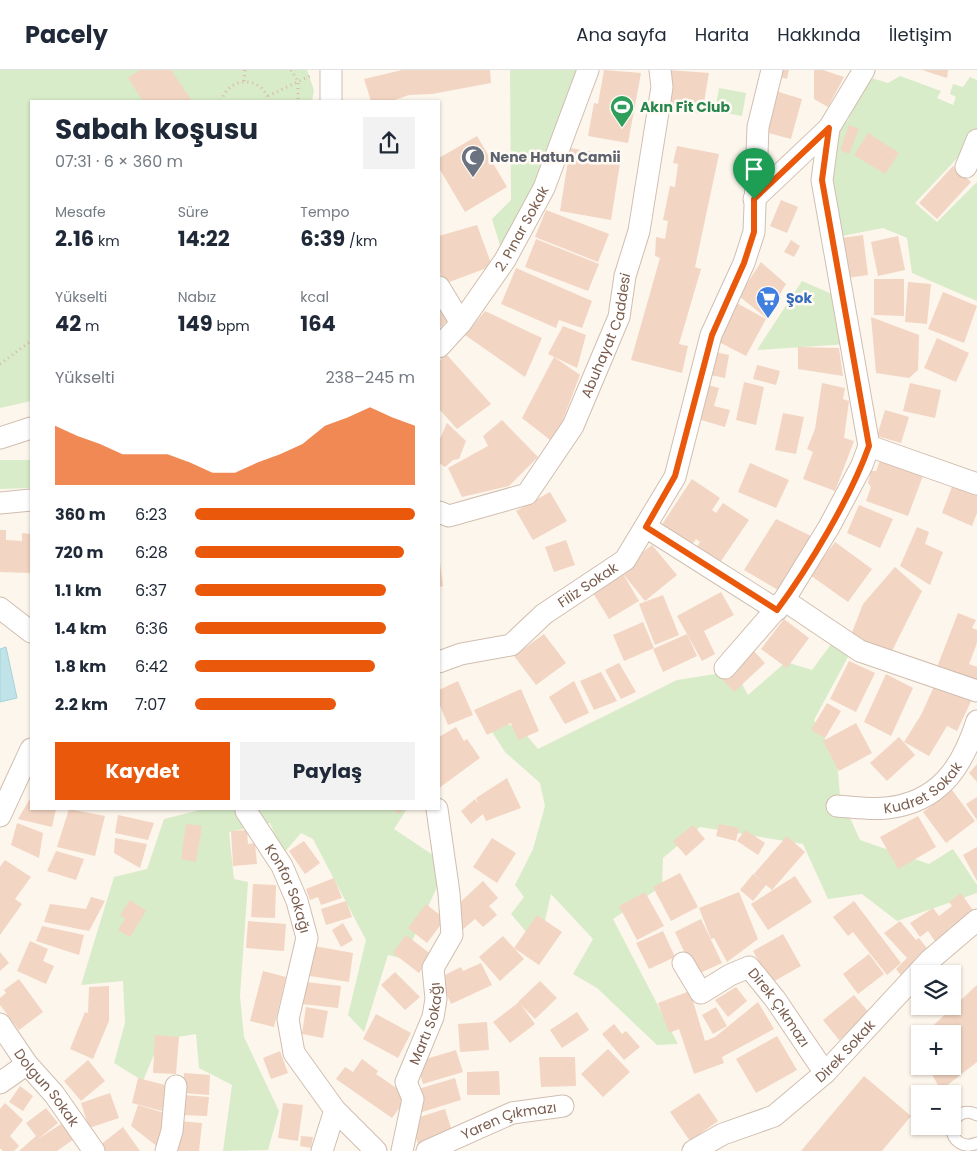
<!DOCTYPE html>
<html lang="tr">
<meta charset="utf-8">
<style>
body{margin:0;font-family:Poppins,sans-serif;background:#f2f2f3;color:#1f2937;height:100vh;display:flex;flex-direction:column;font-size:19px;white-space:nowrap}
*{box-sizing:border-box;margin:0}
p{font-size:16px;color:#747a83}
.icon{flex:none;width:28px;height:28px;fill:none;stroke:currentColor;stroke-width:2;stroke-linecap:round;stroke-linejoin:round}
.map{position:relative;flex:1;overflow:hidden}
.panel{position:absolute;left:30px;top:30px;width:410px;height:710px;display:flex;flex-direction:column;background:#fff;border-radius:0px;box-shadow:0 1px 4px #0004}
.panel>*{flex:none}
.fabs{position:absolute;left:911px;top:895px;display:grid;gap:10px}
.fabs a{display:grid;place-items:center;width:50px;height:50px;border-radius:0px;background:#fff;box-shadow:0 1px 4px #0004;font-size:25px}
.pin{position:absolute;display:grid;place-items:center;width:42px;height:42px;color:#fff;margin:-51px -21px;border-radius:50% 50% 50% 0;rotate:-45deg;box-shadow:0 0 5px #0007}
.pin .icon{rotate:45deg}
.round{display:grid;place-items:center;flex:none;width:52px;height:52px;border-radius:0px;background:#f2f2f3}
.head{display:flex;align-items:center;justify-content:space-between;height:85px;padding:0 25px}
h1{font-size:28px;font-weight:700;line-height:38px}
.stats{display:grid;grid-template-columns:repeat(3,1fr);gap:8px;height:85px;padding:5px 25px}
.stats div{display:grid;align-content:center}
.stats b{font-size:21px;font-weight:700}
.stats small{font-size:14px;font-weight:400}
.stats p{font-size:14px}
.chart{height:140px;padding:10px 25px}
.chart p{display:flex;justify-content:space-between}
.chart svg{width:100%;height:90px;margin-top:5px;fill:#ea580c;opacity:.7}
.cta{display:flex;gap:10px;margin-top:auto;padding:10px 25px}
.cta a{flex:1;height:58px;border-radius:0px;background:#ea580c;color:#fff;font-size:20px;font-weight:700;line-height:58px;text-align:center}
.cta a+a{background:#f2f2f3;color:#1f2937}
ul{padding:0 25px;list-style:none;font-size:16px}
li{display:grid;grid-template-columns:80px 60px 1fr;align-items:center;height:38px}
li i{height:12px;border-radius:6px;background:#ea580c}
header{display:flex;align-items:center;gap:30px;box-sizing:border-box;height:70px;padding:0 25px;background:#fff;border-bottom:1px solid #e0e1e3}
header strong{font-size:24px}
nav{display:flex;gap:28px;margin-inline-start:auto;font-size:18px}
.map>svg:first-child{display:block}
.green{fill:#d8ecc9}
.water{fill:#bfe3e8;stroke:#a5d3da}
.building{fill:#f3d5c3}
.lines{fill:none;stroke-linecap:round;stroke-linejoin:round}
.lane-casing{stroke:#d1beb0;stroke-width:13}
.street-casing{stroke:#d1beb0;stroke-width:23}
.path{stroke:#d9b8a5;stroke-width:3;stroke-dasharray:1 4;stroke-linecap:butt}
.lane{stroke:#fff;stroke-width:11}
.street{stroke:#fff;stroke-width:21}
.route-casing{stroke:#fff;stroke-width:10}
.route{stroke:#ea580c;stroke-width:6}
.labels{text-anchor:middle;stroke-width:5;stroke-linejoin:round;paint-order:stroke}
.leisure-label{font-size:14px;font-weight:bold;fill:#27864d;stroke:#fffaf3;text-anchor:start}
.worship-label{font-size:14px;font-weight:bold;fill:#5b616d;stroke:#fffaf3;text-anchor:start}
.street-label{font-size:14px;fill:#7a5c4d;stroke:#fffaf3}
.shop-label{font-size:14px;font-weight:bold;fill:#366cbe;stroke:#fffaf3;text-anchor:start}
</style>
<header>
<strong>Pacely</strong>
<nav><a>Ana sayfa</a><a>Harita</a><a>Hakkında</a><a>İletişim</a></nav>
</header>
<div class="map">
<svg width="977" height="1081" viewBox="0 0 977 1081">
<rect width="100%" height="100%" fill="#fdf6ec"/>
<!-- green -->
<g class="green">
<polygon points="0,0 307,0 314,20 312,31 31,31 31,331 0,338"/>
<polygon points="510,0 576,0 561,57 537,116 502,182 492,149 511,130"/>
<polygon points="900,6 941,21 937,28 953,35 956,27 950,24 953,14 963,17 970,7 977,10 977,64 964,81 915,133 937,152 977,112 977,231 912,203 907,168 883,158 842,166 832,101 833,66 848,50 868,7 888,13"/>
<polygon points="719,18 746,23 742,46 715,41"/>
<polygon points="802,211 839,227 848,274 757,280"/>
<polygon points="0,390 31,390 31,418 0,419"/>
<polygon points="834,570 849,585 814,650 837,689 840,726 860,770 929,794 953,779 977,815 977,823 897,851 862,824 828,829 803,774 700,757 663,788 662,816 613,849 678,974 657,975 597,918 573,904 593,869 551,824 539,877 511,844 524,827 515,815 533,779 545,736 540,713 505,682 487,654 518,655 538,679 677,610 735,601 748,625 786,592 812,600"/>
<polygon points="204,739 407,739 394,759 445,793 438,815 404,889 388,885 364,962 348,945 366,870 313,769 301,763 283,784 270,753 229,762 234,809 248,812 240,926 244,967 279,1041 268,1080 223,1081 232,1015 199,998 196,964 160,970 143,1011 114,993 125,953 123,911 81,915 114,807 147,799 164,749"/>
</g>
<!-- water -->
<polygon class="water" points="6,577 17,628 0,632 0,579"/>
<!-- building -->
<g class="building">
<polygon points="140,0 171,0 192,31 143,31 128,8"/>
<polygon points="402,0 490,0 491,13 432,24 409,25 392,31 371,31 364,9"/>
<polygon points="604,0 641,3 628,73 588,66 594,33 598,34"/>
<polygon points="669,0 709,3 702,44 663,38"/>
<polygon points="778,0 789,0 787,9 777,6"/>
<polygon points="814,0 823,0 844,7 828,37 814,29"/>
<polygon points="922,0 948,0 947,8"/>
<polygon points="772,20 802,29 791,69 761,61"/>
<polygon points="849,55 859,59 849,84 840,80"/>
<polygon points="868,63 899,83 885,104 854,85"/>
<polygon points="477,66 507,117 465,142 439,98 439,88"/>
<polygon points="677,76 719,84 695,197 701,199 679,274 688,276 682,303 631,290 660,188 655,186 656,167 665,169 668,151 663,150 670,116 675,117 678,94 673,93"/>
<polygon points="570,78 621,87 611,150 560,141"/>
<polygon points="953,96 971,112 937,149 919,133"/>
<polygon points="781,130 798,137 787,163 770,156"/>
<polygon points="546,140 609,164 598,192 535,167"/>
<polygon points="477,155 492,196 444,214 439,200 439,166"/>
<polygon points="863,165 868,205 847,208 841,168"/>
<polygon points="898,166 905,200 878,206 871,172"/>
<polygon points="536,169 599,194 588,221 525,197"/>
<polygon points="791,170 800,176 794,187 784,182"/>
<polygon points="761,192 786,214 766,248 739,226"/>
<polygon points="516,198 592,231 582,258 559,250 556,258 501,234"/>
<polygon points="874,209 904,209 904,246 874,245"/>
<polygon points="908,212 931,214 927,254 905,252"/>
<polygon points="943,222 977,236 964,273 928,259"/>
<polygon points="735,232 766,249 746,286 715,270"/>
<polygon points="439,238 449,249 439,259"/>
<polygon points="485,241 542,268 525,307 465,265"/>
<polygon points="871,247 919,265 918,300 909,308 876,303"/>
<polygon points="563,256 586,265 577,298 548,284"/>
<polygon points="937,268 969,283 956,312 924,298"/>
<polygon points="798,277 839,278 843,306 798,299"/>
<polygon points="715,282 729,285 725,308 710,305"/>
<polygon points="447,285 491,334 457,359 439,339 439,291"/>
<polygon points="554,287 580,305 554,373 522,348"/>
<polygon points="757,295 780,301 776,315 753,309"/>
<polygon points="744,312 764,317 756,355 736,350"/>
<polygon points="701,313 719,318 714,336 730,340 725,357 691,347"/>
<polygon points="822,313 845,318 843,329 849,331 844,368 854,371 835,421 803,409 813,382 807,379 815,359"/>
<polygon points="910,313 941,320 935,348 903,341"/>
<polygon points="885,340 909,347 901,373 877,366"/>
<polygon points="783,343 804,347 796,384 775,380"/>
<polygon points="502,350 538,387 509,416 462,427 448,398 488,376 483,366"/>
<polygon points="447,353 466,371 459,389 453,390 445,397 439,393 439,371"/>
<polygon points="881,388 924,403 908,446 866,431 871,417 868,413 871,401 876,401"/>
<polygon points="750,393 789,410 776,438 738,422"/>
<polygon points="692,409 720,428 712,440 716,443 723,433 749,450 719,494 696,478 700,472 696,469 691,476 661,456"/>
<polygon points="953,414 977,424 977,443 972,456 942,443"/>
<polygon points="550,422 567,451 533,470 516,441"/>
<polygon points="859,435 893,449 880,478 847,463"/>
<polygon points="776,449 811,466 778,520 744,500"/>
<polygon points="917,457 929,462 925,474 943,482 930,515 900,496"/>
<polygon points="0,460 6,460 6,470 22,471 22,463 31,464 31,503 0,502"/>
<polygon points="566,470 575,495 554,502 545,477"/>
<polygon points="835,472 872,499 848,532 810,505"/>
<polygon points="652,475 677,505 645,531 620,500"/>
<polygon points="439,485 443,516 439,517"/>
<polygon points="895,497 922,521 891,583 851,565 863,534"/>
<polygon points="623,504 639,531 609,549 593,523"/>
<polygon points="721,522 734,545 704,561 715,584 702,591 677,546"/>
<polygon points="663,525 679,565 655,575 639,534"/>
<polygon points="958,543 976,550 972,558 977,560 977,573 969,594 977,597 977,613 937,597"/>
<polygon points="784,549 809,568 787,598 761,579"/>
<polygon points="643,552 654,578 624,591 613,565"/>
<polygon points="544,564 566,593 536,615 514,586"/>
<polygon points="687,564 697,586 663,602 653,579"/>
<polygon points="753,580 765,593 734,622 722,609"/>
<polygon points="849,591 875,603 856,642 830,629"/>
<polygon points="619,593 636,622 621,629 605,600"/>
<polygon points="601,602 617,631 594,640 580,611"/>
<polygon points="886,604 913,618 891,666 864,652"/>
<polygon points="937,610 973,627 957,661 947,656 929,686 904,672 921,645"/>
<polygon points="458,611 473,645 448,655 439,633 439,620"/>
<polygon points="574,611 589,643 565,654 549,627"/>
<polygon points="521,619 539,661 518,670 511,653 487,665 474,640"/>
<polygon points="827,633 841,641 825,668 811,660"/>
<polygon points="856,653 872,683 839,701 823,671"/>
<polygon points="456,657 464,671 467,669 480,688 439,718 439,667"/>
<polygon points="899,667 915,685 887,711 870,693"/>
<polygon points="977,694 977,712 969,703"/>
<polygon points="507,708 521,738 486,751 483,744 471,754 461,741 475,729 478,734 476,728"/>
<polygon points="952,720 975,751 946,773 923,742"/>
<polygon points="31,727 31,739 56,739 52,757 18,749"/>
<polygon points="977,727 977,750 966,734"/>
<polygon points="69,739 105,746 95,786 57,777"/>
<polygon points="393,739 404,739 399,744"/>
<polygon points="118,745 154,753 148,770 115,763"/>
<polygon points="918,746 936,777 898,799 880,767"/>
<polygon points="17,753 43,763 39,788 11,775"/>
<polygon points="186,754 202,756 196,792 181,789"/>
<polygon points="719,754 739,758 736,771 716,766"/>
<polygon points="693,755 705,769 686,786 673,771"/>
<polygon points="247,760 248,774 255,773 257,794 233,796 231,761"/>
<polygon points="745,760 765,773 758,785 737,771"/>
<polygon points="787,766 805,782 772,820 766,815 753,831 740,820 753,804 761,811 754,804"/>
<polygon points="115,768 147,774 140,798 114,783"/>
<polygon points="492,768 516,783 497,813 473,797"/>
<polygon points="304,771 320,793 305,804 289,781"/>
<polygon points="977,777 977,811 963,785"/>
<polygon points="56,781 84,789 76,810 47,801"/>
<polygon points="5,790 31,807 15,829 22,834 0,865 0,797"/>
<polygon points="680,803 698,837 671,851 653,817"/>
<polygon points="795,806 812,832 768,860 751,834"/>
<polygon points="334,808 342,828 321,835 318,827 310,830 306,819"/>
<polygon points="483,811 498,828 489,836 497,845 483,857 475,849 460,862 455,837"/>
<polygon points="253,814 276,815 275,848 251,847"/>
<polygon points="645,822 664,856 637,870 619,836"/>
<polygon points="739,822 758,869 727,892 714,868 711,869 699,838"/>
<polygon points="961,823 974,842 948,859 951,863 937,874 928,861 920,867 910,853 933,838 939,846 952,836 949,832"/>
<polygon points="91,827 105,831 89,861 44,852 50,834 86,839"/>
<polygon points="130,830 146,841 130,867 118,860 125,849 120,845"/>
<polygon points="346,831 352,847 326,855 321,839"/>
<polygon points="854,831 901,893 887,905 853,862 848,866 833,847"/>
<polygon points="426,834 445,849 427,873 408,858"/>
<polygon points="537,845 562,862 539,895 514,878"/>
<polygon points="701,849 722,893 700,903 693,901 675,862"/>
<polygon points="248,851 286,854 284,881 246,878"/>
<polygon points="900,851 916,870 919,868 932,885 904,909 896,899 907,888 884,863"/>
<polygon points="343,853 353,870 341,877 332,860"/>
<polygon points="42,856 84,865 79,885 36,871"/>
<polygon points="663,861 675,887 649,899 636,873"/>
<polygon points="783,864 801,896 771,913 753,881"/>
<polygon points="406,865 432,885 419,903 393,883"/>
<polygon points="503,866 524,889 500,911 479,887"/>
<polygon points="30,871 48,879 43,891 54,896 46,914 17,901"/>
<polygon points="314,876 353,883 349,912 310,906"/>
<polygon points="0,882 9,893 0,901"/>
<polygon points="869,884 884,904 858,924 843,904"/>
<polygon points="481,893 492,915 451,934 439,908 461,897 463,901"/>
<polygon points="263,901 286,907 274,957 250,951"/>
<polygon points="395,902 420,927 405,940 381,915"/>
<polygon points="19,909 43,942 19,960 0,935 0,928 6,923 4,920"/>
<polygon points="540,911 557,928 535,949 518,932"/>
<polygon points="305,912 341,916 338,938 302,934"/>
<polygon points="977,915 977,992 941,1020 927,996 952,996 952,964 924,964"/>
<polygon points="109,916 109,951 93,989 70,979 85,942 88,943 89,917"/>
<polygon points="736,917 747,931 728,947 715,930"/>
<polygon points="690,921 705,971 715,967 758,932 774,959 722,987 724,993 694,1004 679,959 669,963 658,933"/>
<polygon points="854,925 870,944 839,970 823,950"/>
<polygon points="519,932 535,954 510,973 493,952"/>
<polygon points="306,937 328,941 323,968 302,964"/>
<polygon points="716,937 727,956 713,964 702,945"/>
<polygon points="577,942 589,960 562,978 550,960"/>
<polygon points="376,944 411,963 398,988 363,969"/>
<polygon points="487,952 489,980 460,982 458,954"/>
<polygon points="614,954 622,964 626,961 640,977 624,990 602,964"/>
<polygon points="155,965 179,967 176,1004 153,1003"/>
<polygon points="777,966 797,1000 756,1023 736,989"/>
<polygon points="920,967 920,984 914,973"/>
<polygon points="608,979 630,1002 603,1027 581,1004"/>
<polygon points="456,980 463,1002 423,1014 416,992"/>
<polygon points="280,981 288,1003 271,1009 263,988"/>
<polygon points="539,987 575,987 576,1016 541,1017"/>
<polygon points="362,989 378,1001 376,1004 408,1026 392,1048 336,1009 345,997 353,1002"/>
<polygon points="88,990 105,1011 81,1031 64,1011"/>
<polygon points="499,1001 500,1025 467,1025 467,1002"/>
<polygon points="184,1003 210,1005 209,1025 183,1023"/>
<polygon points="864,1006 911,1046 882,1081 801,1081"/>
<polygon points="138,1008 169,1016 162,1041 132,1033"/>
<polygon points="455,1008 461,1030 422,1042 415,1020"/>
<polygon points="20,1016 33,1026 23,1041 9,1032"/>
<polygon points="110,1023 119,1048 89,1058 81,1033"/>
<polygon points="699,1023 718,1051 690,1071 670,1042"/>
<polygon points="183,1025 209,1027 207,1046 181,1045"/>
<polygon points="5,1033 23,1050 10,1066 19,1076 14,1081 3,1081 0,1078 0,1039"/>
<polygon points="283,1033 303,1035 298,1071 278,1068"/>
<polygon points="138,1035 168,1044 158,1077 131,1056"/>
<polygon points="46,1038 58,1053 38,1069 61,1054 74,1069 57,1081 19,1081 36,1066 26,1053"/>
<polygon points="445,1039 454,1067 419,1077 410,1050"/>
<polygon points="179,1051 202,1053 199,1081 176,1081"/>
<polygon points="123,1057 140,1081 103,1081 99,1076"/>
<polygon points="301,1066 313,1067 311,1078 300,1076"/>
</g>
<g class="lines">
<!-- lane casing -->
<g class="lane-casing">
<g id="lane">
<path d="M952 1053C958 1043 967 1039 977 1045"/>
<path d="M952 1056C951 1071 964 1079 977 1073"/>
</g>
</g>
<!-- street casing -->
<g class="street-casing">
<g id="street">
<polyline points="331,31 331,0"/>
<polyline points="966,97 977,70"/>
<polyline points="754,129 829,58"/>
<polyline points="439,217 461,253"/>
<path id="s1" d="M439 277 461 253 505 190 544 118 588 0"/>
<polyline points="0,368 31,358"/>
<polyline points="869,376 977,414"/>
<polyline points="0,433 31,430"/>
<path id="s2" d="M439 442 449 446 527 424 573 356 619 247 625 206 639 161 662 17 660 0"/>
<polyline points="646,457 777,540"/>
<polyline points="784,530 860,581 977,621"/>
<polyline points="0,538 31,562"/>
<path id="s3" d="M439 592 461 584 511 575 544 544 625 490 675 407 711 265 744 193 754 162 758 57 772 0"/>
<polyline points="725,598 784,530 829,457 862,395 869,376 822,110 829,58 864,0"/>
<path id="s4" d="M837 736C853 737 871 740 887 738 939 732 962 698 977 651"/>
<path id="s5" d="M246 741 282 796 297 831 307 868 288 949 294 983 335 1040 376 1081"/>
<polyline points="0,746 31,679"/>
<path id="s6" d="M683 893 701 923 730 905 749 897 775 929 825 1003"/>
<path id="s7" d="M0 954 27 994 54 1024 94 1081"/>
<polyline points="0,1013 27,994"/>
<polyline points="166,1081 172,1061 176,1016"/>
<polyline points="322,1081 335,1040"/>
<path id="s8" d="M402 1081 413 1029 406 1012 433 947 436 929 433 898 452 865 449 823 437 739"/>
<path id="s9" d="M427 1081 512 1043 563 1036"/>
<path id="s10" d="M693 1081 723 1064 774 1046 825 1003 930 890 977 850"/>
</g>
</g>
<!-- path -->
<g class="path">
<polyline points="291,0 298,11 298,31"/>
<polyline points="244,11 245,0"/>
<polyline points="268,26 310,6"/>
<path d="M221 31C229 6 262 5 269 31"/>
<polyline points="0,294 31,271"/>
</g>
<!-- lane -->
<use href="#lane" class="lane"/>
<!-- street -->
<use href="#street" class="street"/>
</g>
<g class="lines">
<!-- route casing -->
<g class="route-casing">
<path id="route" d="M829 58 822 110 869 376C851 427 809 497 777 540L646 457 675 406 712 265 744 193 754 162V129Z"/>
</g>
<!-- route -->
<use href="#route" class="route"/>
</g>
<!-- icons -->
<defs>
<g id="stadium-pin" transform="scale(1.25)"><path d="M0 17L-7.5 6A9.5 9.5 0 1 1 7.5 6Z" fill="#2e9e5b" stroke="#fffaf3"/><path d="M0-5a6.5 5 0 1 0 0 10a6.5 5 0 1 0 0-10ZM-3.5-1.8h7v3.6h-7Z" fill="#fff"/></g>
<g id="mosque-pin" transform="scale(1.25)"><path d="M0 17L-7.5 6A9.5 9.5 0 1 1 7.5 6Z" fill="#6b7280" stroke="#fffaf3"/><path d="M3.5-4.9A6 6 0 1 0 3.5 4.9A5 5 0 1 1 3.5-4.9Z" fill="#fff"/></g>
<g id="supermarket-pin" transform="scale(1.25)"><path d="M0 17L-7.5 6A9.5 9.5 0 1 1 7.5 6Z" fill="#3f7fe0" stroke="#fffaf3"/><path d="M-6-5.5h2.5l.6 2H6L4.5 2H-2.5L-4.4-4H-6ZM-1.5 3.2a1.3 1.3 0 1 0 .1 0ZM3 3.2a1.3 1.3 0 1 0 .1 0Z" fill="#fff"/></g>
</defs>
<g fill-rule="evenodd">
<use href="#stadium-pin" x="622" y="37"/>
<use href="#mosque-pin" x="473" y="87"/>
<use href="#supermarket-pin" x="768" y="228"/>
</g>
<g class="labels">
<!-- leisure labels -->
<g class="leisure-label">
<text x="640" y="42">Akın Fit Club</text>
</g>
<!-- worship labels -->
<g class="worship-label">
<text x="490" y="92">Nene Hatun Camii</text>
</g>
<!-- street labels -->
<g class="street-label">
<text dy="5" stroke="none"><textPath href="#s1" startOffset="145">2. Pınar Sokak</textPath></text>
<text dy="5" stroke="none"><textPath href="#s2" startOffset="271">Abuhayat Caddesi</textPath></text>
<text dy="5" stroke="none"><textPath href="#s3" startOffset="172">Filiz Sokak</textPath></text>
<text dy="5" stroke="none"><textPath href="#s4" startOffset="92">Kudret Sokak</textPath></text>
<text dy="5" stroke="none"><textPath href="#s5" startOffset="89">Konfor Sokağı</textPath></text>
<text dy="5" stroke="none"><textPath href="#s6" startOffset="140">Direk Çıkmazı</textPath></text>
<text dy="5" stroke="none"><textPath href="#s8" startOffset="134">Martı Sokağı</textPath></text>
<text dy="5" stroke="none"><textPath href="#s10" startOffset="185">Direk Sokak</textPath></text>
<text dy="5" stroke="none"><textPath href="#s7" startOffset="79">Dolgun Sokak</textPath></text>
<text dy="5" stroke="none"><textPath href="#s9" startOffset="88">Yaren Çıkmazı</textPath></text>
</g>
<!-- shop labels -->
<g class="shop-label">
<text x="786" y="233">Şok</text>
</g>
</g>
</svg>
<div class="fabs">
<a><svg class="icon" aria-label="layers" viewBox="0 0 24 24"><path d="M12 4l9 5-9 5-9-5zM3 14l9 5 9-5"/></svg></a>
<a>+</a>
<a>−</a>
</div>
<div class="pin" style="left:754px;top:129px;background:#1e9e55"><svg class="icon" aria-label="arrive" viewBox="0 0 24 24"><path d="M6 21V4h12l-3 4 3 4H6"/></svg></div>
<section class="panel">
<div class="head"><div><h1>Sabah koşusu</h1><p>07:31 · 6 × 360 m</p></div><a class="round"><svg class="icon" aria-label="share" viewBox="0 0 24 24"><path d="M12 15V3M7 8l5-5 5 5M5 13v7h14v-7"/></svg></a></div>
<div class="stats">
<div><p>Mesafe</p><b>2.16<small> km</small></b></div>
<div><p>Süre</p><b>14:22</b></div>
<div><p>Tempo</p><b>6:39<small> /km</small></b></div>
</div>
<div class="stats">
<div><p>Yükselti</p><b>42<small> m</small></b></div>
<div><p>Nabız</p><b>149<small> bpm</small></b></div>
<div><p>kcal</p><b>164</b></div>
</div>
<div class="chart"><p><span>Yükselti</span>238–245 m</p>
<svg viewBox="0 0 160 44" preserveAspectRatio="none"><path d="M0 44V15L10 20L20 24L30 29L40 29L50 29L60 33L70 38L80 38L90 33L100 29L110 24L120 15L130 11L140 6L150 11L160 15V44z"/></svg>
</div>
<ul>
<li><b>360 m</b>6:23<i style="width:100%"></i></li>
<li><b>720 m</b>6:28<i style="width:95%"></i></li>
<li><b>1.1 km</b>6:37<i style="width:87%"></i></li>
<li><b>1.4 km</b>6:36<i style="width:87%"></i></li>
<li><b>1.8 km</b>6:42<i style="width:82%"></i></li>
<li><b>2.2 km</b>7:07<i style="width:64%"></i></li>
</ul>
<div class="cta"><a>Kaydet</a><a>Paylaş</a></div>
</section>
</div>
